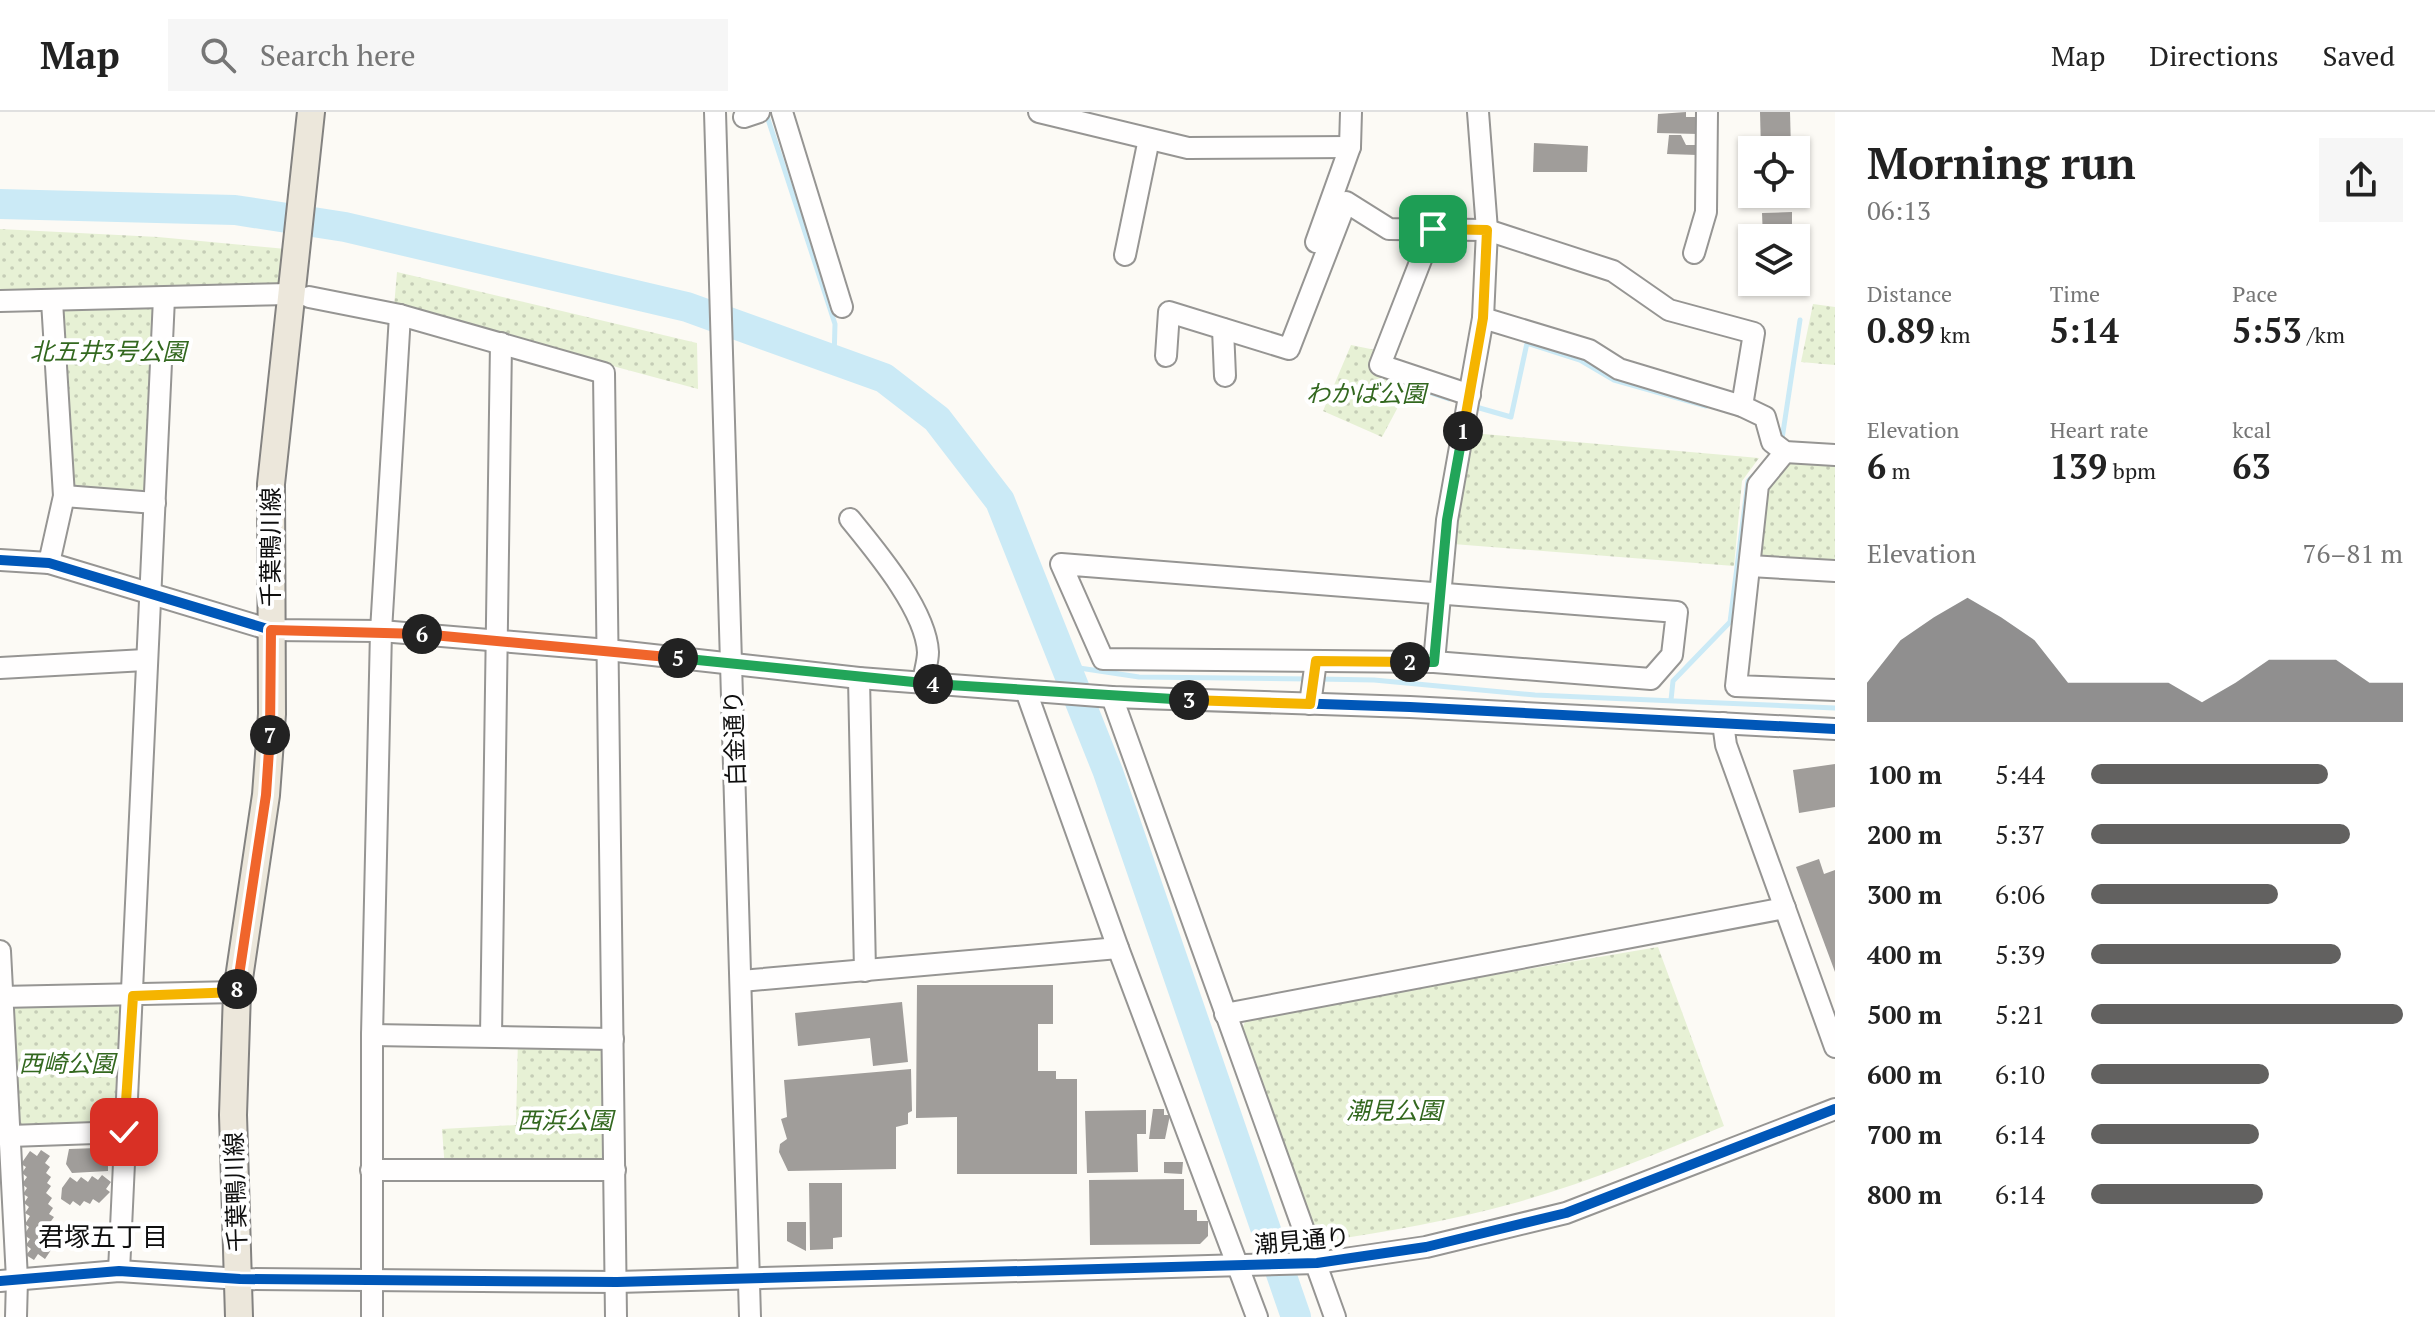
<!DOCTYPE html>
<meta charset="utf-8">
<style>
body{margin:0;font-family:"PT Serif","Noto Sans JP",serif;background:#f6f6f6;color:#222;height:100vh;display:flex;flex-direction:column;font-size:30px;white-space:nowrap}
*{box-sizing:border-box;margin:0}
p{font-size:26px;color:#767676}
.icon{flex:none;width:44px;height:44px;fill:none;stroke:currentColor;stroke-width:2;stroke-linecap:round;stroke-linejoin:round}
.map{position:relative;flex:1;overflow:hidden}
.panel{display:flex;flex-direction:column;background:#fff;width:600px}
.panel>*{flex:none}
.fabs{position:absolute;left:1738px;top:24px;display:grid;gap:16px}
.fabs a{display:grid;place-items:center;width:72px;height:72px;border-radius:0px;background:#fff;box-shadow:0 2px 6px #0004;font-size:40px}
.pin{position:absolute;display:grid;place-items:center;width:68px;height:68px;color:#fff;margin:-34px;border-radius:16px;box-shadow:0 4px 12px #0006}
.km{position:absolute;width:40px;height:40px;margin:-20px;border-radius:50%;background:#222;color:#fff;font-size:22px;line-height:40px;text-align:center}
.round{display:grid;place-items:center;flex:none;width:84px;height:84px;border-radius:0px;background:#f6f6f6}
.head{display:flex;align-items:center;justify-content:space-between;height:136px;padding:0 32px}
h1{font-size:44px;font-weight:700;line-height:60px}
.figures{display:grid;grid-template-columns:repeat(3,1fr);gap:12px;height:136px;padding:8px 32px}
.figures div{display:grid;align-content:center}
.figures b{font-size:34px;font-weight:700}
.figures small{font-size:22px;font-weight:400}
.figures p{font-size:22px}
.chart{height:224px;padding:16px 32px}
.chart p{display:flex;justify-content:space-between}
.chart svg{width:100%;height:144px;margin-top:8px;fill:#626160;opacity:.7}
ul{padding:0 32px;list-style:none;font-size:26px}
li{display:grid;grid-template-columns:128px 96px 1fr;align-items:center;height:60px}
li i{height:20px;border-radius:10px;background:#626160}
header{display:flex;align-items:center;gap:48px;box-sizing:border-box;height:112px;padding:0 40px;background:#fff;border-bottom:2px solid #e0e0e0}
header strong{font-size:38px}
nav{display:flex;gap:44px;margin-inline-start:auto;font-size:28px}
.search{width:560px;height:72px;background:#f6f6f6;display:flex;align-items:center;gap:20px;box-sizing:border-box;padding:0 28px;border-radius:0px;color:#767676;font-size:30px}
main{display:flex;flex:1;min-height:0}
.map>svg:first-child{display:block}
.park{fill:url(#park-dots)}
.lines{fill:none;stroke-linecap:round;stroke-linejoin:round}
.stream{stroke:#cbeaf6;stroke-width:5}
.river{stroke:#cbeaf6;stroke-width:30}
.building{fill:#a09d9a}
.minor-casing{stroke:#969593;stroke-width:24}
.major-casing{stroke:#838280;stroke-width:30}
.minor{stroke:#fffefe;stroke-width:20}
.major{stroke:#ece7db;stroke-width:26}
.cycleway-casing{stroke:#fff;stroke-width:15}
.cycleway{stroke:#0057b8;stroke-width:10}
.split-1-casing{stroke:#fff;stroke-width:16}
.split-2-casing{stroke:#fff;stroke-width:16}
.split-3-casing{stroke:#fff;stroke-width:16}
.split-4-casing{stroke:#fff;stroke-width:16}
.split-5-casing{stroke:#fff;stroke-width:16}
.split-6-casing{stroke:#fff;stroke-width:16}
.split-7-casing{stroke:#fff;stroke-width:16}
.split-8-casing{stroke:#fff;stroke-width:16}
.split-9-casing{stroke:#fff;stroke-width:16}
.split-1{stroke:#f5b400;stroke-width:10}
.split-2{stroke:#22a559;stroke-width:10}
.split-3{stroke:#f5b400;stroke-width:10}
.split-4{stroke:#22a559;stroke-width:10}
.split-5{stroke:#22a559;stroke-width:10}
.split-6{stroke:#f0652b;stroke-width:10}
.split-7{stroke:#f0652b;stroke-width:10}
.split-8{stroke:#f0652b;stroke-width:10}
.split-9{stroke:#f5b400;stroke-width:10}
.labels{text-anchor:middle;stroke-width:8;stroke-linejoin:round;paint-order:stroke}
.park-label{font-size:24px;font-style:italic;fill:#33681f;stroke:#fff}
.street-label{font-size:24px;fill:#0f0f0f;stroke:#fff}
.neighbourhood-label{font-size:26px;fill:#0f0f0f;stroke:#fff}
</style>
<header>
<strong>Map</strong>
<div class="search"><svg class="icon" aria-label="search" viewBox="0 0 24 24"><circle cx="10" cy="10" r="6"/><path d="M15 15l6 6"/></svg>Search here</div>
<nav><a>Map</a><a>Directions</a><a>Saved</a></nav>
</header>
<main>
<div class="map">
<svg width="1835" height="1205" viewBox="0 0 1835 1205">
<defs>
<pattern id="park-dots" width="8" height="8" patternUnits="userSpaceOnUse" patternTransform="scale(2)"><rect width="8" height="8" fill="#e7f1d5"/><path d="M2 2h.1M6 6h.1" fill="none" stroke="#c5cdb6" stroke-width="1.8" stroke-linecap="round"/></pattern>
</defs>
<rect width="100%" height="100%" fill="#fcfaf5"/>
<!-- park -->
<g class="park">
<polygon points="0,117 158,125 286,137 283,177 0,183"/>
<polygon points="397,160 697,231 698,277 394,195"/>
<polygon points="1813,192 1835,195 1835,253 1801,250"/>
<polygon points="65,193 148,193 155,196 149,378 144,384 73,375 59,202"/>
<polygon points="1351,233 1385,240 1381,253 1414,265 1382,325 1323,299"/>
<polygon points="1472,321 1759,346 1742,369 1734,454 1453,432"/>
<polygon points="1785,340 1835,343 1835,459 1750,454 1758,373"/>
<path d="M1658 835 1724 1014C1654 1043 1584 1072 1511 1092 1450 1109 1388 1119 1326 1129L1313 1124 1242 917 1247 905Z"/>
<polygon points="133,884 124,1020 10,1024 2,885"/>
<polygon points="518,925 613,927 615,1058 445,1058 442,1017 516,1013"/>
</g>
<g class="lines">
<!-- stream -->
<g class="stream">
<polyline points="766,1 835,212 834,248"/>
<polyline points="1416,276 1449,287"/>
<polyline points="1476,295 1511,305 1527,231 1580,248 1614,268 1706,294"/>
<polyline points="1782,327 1800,208"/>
<polyline points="1066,554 1139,565 1308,567"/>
<polyline points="1318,567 1374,568 1535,583 1835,596"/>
<polyline points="1671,588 1673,569 1730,510 1748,369 1753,364"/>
</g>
<!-- river -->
<polyline class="river" points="0,92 235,98 345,115 687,195 884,266 937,307 1000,389 1108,660 1296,1205"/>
</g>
<!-- building -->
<g class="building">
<polygon points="1686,0 1686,5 1698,5 1698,22 1657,21 1658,2"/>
<polygon points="1760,0 1790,0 1791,38 1761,38"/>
<polygon points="1669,23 1681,23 1686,33 1697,33 1697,43 1667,42"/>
<polygon points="1534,31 1588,34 1587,60 1533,60"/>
<polygon points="1792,100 1792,126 1763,126 1762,101"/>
<polygon points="1763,170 1793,170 1793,178 1764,179"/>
<polygon points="1835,652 1835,695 1799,701 1793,658"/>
<polygon points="1819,747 1824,762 1835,758 1835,860 1796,755"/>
<polygon points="917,873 1053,873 1053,912 1038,912 1038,959 1056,959 1056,967 1077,967 1077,1062 957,1062 957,1005 916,1006"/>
<polygon points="902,890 908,950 873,954 870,926 798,934 795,901"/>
<polygon points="911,957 912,999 908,1001 908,1012 896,1015 896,1057 788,1059 779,1040 780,1032 787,1027 781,1007 787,1005 784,968"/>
<polygon points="1153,997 1164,997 1164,1003 1170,1003 1165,1027 1149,1027"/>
<polygon points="1146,998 1146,1022 1137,1022 1138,1060 1087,1061 1085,999"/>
<polygon points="97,1036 97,1040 108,1040 108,1059 72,1061 66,1052 69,1037"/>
<polygon points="41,1038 50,1044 45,1051 50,1055 46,1061 51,1065 47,1071 51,1074 46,1081 52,1086 48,1092 53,1096 49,1102 54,1105 49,1112 54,1116 49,1122 53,1125 49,1132 53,1135 45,1147 38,1142 34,1148 26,1143 31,1137 26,1133 30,1127 24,1123 29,1115 25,1112 30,1104 25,1101 29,1095 24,1091 28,1085 23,1082 27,1076 22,1072 27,1065 22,1061 26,1055 21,1052 30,1039 37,1044"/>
<polygon points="1164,1050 1183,1050 1182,1062 1164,1061"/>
<polygon points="102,1063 111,1070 106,1077 110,1080 99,1091 93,1087 90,1092 84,1089 80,1094 73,1089 70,1093 61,1087 62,1076 70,1065 77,1070 81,1065 88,1070 92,1064 98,1068"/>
<polygon points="1184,1067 1184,1098 1197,1098 1197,1109 1208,1109 1208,1124 1200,1132 1090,1133 1089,1068"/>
<polygon points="809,1071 842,1071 842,1125 833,1126 833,1137 810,1138"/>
<polygon points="787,1110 806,1110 806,1139 787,1129"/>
</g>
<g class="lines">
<!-- minor casing -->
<g class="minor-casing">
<g id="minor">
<polyline points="715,0 750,1205"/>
<polyline points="782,0 842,195"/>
<polyline points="1039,0 1188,36 1350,35"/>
<polyline points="744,5 759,0"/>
<polyline points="1433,117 1380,253 1470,283"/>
<polyline points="1316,130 1350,35 1351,0"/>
<polyline points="1694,141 1706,100 1707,0"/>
<polyline points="1125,143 1149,27"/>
<polyline points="309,185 400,203 604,261 616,1205"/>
<polyline points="0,189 289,182"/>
<polyline points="1483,206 1589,238 1619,257 1742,294 1765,305 1772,330 1785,340 1835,343"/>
<polyline points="1223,217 1225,264"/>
<polyline points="1166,244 1169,200 1289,237 1346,90 1389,117 1487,118 1613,159 1669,198 1754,221 1742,294"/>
<polyline points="1785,340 1758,373 1736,574 1835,578"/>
<polyline points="64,384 155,391"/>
<path d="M850 407C876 439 926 498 928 540 928 550 924 561 923 571"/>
<polyline points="0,448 49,451 271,518 381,519 608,538 859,566 1112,585 1410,595 1835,617"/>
<polyline points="49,451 64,384 52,189"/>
<polygon points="1061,452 1677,500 1672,543 1651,567 1434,550 1103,547"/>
<polyline points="1750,454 1835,459"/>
<polyline points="1434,550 1447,408 1483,206 1487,118 1478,0"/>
<polyline points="0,556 145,548"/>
<polyline points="859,566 865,859"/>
<polyline points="1026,579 1118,836 1257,1205"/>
<polyline points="1112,585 1335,1205"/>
<polyline points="1310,592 1316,549"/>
<polyline points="1723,611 1726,633 1835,935"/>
<polyline points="0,839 17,1167 16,1205"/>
<polyline points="741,869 1118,836"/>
<polyline points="0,885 237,880"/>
<polyline points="1225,902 1785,796"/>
<polyline points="372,923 613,927"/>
<polyline points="491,924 501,231"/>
<polyline points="10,1024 124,1020"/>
<polyline points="371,1058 615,1058"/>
<polyline points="119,1159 164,186"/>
<polyline points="0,1169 119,1159 240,1167 617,1170 1317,1151 1426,1135 1566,1101 1835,997"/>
<polyline points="372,1205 372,923 381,519 400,203"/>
</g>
</g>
<!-- major casing -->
<g class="major-casing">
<polyline id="major" points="239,1205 233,1003 237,880 266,683 272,602 271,372 311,0"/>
</g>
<!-- minor -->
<use href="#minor" class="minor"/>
<!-- major -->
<use href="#major" class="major"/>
<!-- cycleway casing -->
<g class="cycleway-casing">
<g id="cycleway">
<polyline points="0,448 49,451 271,518 381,519 608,538 859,566 1112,585 1410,595 1835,617"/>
<polyline points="0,1169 119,1159 240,1167 617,1170 1317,1151 1426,1135 1566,1101 1835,997"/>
</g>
</g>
<!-- cycleway -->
<use href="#cycleway" class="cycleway"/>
</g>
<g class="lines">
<!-- split-1 casing -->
<g class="split-1-casing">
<polyline id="split-1" points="1433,117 1487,118 1483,206 1463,319"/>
</g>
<!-- split-2 casing -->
<g class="split-2-casing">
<polyline id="split-2" points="1410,550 1434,550 1447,408 1463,319"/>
</g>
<!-- split-3 casing -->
<g class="split-3-casing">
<polyline id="split-3" points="1189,588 1310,592 1316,549 1410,550"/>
</g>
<!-- split-4 casing -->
<g class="split-4-casing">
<polyline id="split-4" points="933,572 1189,588"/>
</g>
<!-- split-5 casing -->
<g class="split-5-casing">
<polyline id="split-5" points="678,546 933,572"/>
</g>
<!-- split-6 casing -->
<g class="split-6-casing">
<polyline id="split-6" points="422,522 678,546"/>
</g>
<!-- split-7 casing -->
<g class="split-7-casing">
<polyline id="split-7" points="270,623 271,518 422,522"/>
</g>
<!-- split-8 casing -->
<g class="split-8-casing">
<polyline id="split-8" points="237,877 266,683 270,623"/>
</g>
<!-- split-9 casing -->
<g class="split-9-casing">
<polyline id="split-9" points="124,1020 133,884 237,880 237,877"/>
</g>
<!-- split-1 -->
<use href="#split-1" class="split-1"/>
<!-- split-2 -->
<use href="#split-2" class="split-2"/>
<!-- split-3 -->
<use href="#split-3" class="split-3"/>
<!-- split-4 -->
<use href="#split-4" class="split-4"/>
<!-- split-5 -->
<use href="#split-5" class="split-5"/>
<!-- split-6 -->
<use href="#split-6" class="split-6"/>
<!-- split-7 -->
<use href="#split-7" class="split-7"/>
<!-- split-8 -->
<use href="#split-8" class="split-8"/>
<!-- split-9 -->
<use href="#split-9" class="split-9"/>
</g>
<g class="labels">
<!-- park labels -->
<g class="park-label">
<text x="108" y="248">北五井3号公園</text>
<text x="1366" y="290">わかば公園</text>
<text x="67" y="960">西崎公園</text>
<text x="1394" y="1007">潮見公園</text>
<text x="565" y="1017">西浜公園</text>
</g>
<!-- street labels -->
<g class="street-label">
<text transform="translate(271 435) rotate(-90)" y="8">千葉鴨川線</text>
<text transform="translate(735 626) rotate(-92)" y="8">白金通り</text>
<text transform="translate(236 1080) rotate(-92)" y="8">千葉鴨川線</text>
<text transform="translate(1302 1129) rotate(-5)" y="8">潮見通り</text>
</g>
<!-- neighbourhood labels -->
<g class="neighbourhood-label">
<text x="103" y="1134">君塚五丁目</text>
</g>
</g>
</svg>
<div class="fabs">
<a><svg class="icon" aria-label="locate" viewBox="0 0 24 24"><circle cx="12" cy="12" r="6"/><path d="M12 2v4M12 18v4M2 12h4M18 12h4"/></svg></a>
<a><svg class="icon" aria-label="layers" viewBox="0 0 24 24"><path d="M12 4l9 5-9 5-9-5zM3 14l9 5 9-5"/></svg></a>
</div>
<div class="pin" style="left:1433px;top:117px;background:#1e9e55"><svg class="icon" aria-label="arrive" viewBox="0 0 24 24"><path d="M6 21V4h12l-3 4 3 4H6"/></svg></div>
<div class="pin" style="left:124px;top:1020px;background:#d93025"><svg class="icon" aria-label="check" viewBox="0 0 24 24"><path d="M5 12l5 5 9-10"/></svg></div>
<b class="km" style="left:1463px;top:319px">1</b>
<b class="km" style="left:1410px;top:550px">2</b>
<b class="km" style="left:1189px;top:588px">3</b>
<b class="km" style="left:933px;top:572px">4</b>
<b class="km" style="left:678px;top:546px">5</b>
<b class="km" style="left:422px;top:522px">6</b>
<b class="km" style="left:270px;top:623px">7</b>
<b class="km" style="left:237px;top:877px">8</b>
</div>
<section class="panel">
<div class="head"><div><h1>Morning run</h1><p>06:13</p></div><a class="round"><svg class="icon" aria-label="share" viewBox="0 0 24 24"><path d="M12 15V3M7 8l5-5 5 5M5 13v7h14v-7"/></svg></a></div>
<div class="figures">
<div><p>Distance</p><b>0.89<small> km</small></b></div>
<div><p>Time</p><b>5:14</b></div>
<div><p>Pace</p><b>5:53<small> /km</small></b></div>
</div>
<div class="figures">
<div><p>Elevation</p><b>6<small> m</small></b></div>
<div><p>Heart rate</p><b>139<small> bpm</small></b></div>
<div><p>kcal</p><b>63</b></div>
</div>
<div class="chart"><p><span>Elevation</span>76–81 m</p>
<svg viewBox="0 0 160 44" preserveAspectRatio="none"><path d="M0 44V32L10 19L20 12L30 6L40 12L50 19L60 32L70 32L80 32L90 32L100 38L110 32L120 25L130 25L140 25L150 32L160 32V44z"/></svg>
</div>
<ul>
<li><b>100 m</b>5:44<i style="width:76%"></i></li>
<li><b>200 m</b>5:37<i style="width:83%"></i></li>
<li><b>300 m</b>6:06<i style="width:60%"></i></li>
<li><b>400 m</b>5:39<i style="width:80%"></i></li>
<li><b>500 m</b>5:21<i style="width:100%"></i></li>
<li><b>600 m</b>6:10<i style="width:57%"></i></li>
<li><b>700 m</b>6:14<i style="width:54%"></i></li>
<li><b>800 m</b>6:14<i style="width:55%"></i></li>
</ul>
</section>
</main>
